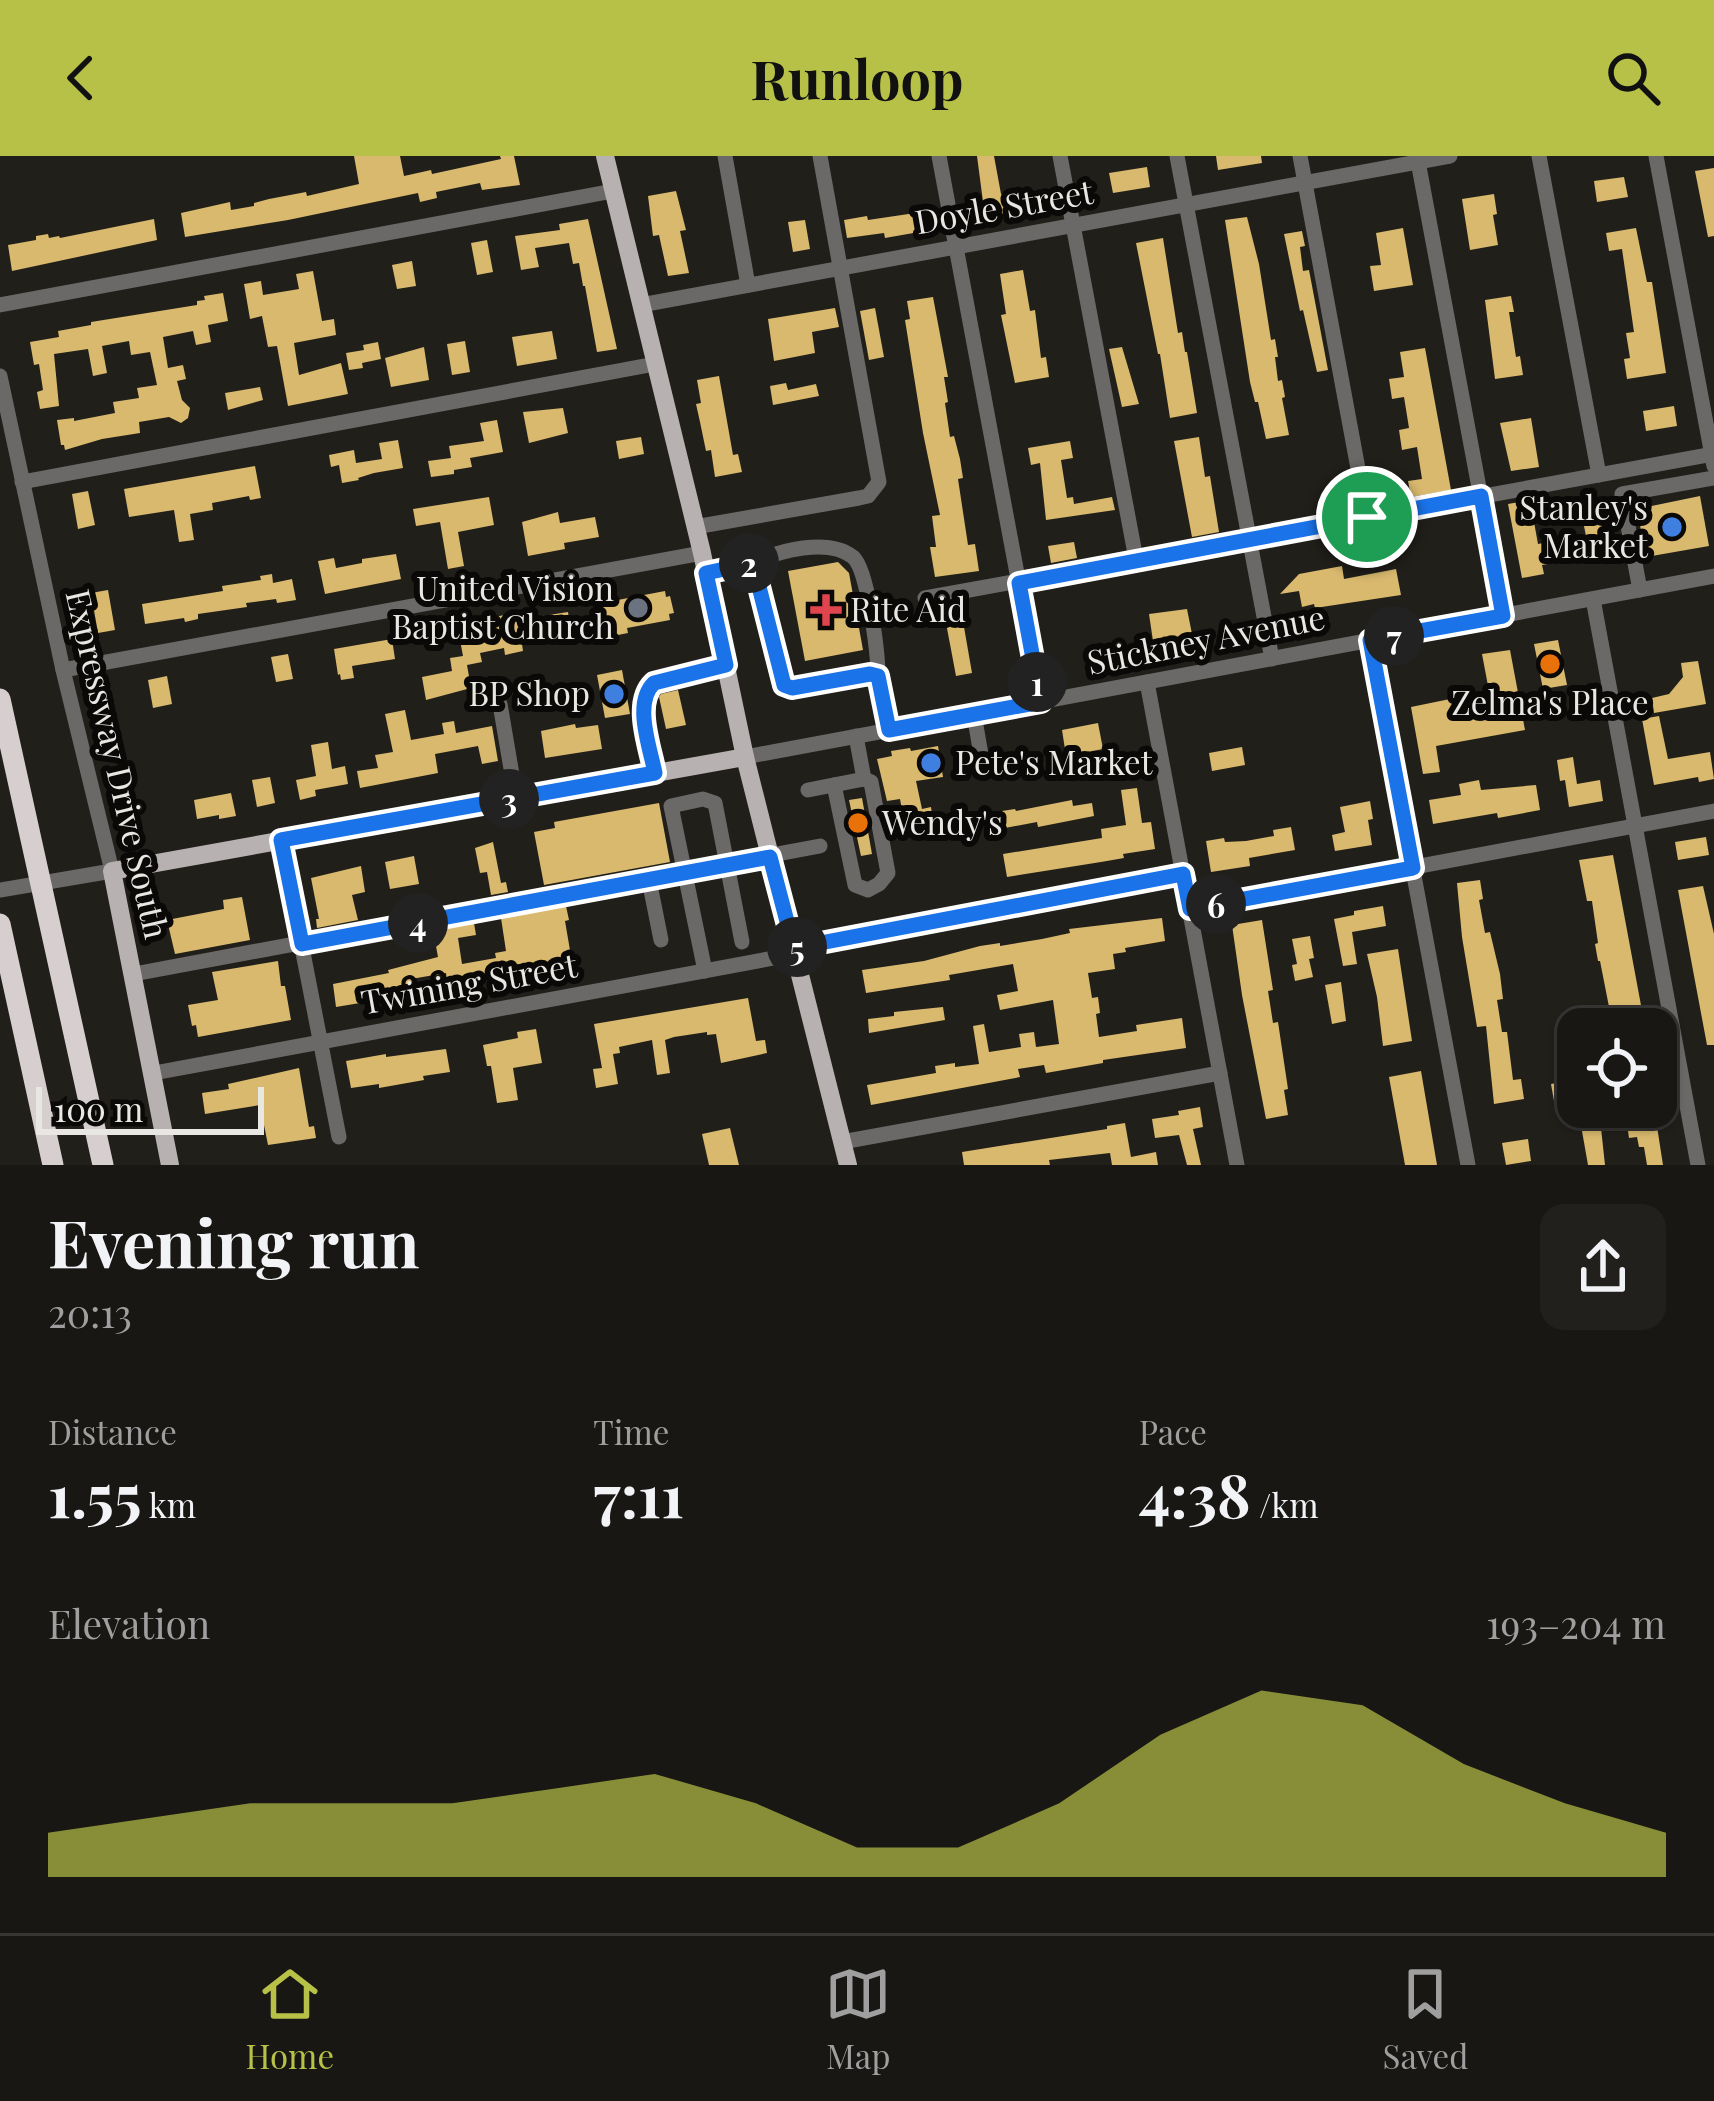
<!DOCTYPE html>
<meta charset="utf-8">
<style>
body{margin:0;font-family:"Playfair Display",serif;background:#22201d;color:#f1f3f6;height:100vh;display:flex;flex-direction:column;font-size:45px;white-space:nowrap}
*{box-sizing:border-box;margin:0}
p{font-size:39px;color:#9f9fa0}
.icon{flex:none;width:66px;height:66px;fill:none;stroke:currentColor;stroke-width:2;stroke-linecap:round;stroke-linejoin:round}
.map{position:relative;height:1009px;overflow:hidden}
.panel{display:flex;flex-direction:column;background:#191714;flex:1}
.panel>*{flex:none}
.buttons{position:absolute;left:1557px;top:852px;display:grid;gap:24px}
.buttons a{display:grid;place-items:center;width:120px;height:120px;border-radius:24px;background:#191714;box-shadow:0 3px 9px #0004,0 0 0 3px #373634;font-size:60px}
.scale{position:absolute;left:36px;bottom:30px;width:228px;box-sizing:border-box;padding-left:12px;border:6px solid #e8e7e3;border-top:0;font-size:33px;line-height:42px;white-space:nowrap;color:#e8e7e3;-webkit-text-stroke:9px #0a0907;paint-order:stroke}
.pin{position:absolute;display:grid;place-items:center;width:102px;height:102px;color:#fff;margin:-51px;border:6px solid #fff;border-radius:50%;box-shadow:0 3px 12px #0007}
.km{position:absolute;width:60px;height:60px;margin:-30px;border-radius:50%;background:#222;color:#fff;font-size:33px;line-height:60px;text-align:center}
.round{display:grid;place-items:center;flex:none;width:126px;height:126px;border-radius:24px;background:#22201d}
.head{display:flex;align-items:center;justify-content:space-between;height:204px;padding:0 48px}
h1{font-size:66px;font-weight:700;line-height:90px}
.figures{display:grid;grid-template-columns:repeat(3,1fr);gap:18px;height:204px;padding:12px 48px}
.figures div{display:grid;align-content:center}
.figures b{font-size:60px;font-weight:700}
.figures small{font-size:33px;font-weight:400}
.figures p{font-size:33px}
.chart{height:336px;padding:24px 48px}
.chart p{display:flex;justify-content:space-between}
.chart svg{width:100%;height:216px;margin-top:12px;fill:#b8c147;opacity:.7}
header{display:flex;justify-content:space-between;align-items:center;height:156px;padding:0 48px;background:#b8c147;color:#111;font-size:54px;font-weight:700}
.menu{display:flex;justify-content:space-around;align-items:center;height:168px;border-top:3px solid #373634;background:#191714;font-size:33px;color:#9f9fa0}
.menu a{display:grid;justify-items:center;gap:6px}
.menu .current{color:#b8c147}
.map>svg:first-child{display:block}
.building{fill:#d9b96e}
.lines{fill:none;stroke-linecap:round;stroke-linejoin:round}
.minor{stroke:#6b6868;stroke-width:15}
.major{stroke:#b8b1b1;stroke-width:18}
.highway{stroke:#d7cfcf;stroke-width:21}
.route-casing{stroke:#fff;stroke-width:24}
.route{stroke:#1a73e8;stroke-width:15}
.shop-dot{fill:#3f7fe0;stroke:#0a0907;stroke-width:4.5}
.worship-dot{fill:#6b7280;stroke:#0a0907;stroke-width:4.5}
.health-dot{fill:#e0444e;stroke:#0a0907;stroke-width:4.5}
.food-dot{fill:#e8710a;stroke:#0a0907;stroke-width:4.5}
.labels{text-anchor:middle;stroke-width:12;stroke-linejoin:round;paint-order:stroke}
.street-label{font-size:33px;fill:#e8e7e3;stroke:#0a0907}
.poi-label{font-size:33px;fill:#e8e7e3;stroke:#0a0907;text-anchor:end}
</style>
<header><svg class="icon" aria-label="back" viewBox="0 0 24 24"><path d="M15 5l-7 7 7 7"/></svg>Runloop<svg class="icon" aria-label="search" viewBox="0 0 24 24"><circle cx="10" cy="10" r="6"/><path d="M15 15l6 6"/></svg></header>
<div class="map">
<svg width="1714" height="1009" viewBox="0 0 1714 1009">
<rect width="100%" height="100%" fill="#211f1a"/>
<!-- building -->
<g class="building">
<polygon points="354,0 400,0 404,20 431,14 432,18 501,3 500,0 514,0 520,29 482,34 480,27 436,36 437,42 420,46 418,37 288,64 185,81 181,57 230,46 231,54 254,50 254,47 269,43 306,36 307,40 359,28"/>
<polygon points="977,0 994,0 1001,38 1016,36 1019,56 985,61"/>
<polygon points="1216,0 1261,0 1262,7 1218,14"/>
<polygon points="1147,11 1150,31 1113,37 1109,17"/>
<polygon points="1714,12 1714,80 1708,81 1695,15"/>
<polygon points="1624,21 1628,41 1597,46 1594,25"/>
<polygon points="676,35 686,74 680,75 689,117 668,120 659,79 653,80 648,40"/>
<polygon points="1494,38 1497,58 1493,59 1498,89 1470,94 1462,43"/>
<polygon points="922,56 925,75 885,82 884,77 847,82 844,64 867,60 868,64"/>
<polygon points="1247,61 1259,108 1271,184 1275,183 1278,201 1275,201 1278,225 1282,224 1285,241 1282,242 1289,279 1266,283 1258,246 1255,246 1250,226 1225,64"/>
<polygon points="154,63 157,84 12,115 8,89 36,84 36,80 48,78 49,82 59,80 60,82"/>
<polygon points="588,63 617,193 597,196 585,130 583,130 579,107 573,108 569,87 535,92 539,111 521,114 515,80 560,74 559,68"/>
<polygon points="805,64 810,93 793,96 788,66"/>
<polygon points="1403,72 1413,129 1374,135 1370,110 1381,109 1376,77"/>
<polygon points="1636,72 1647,126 1652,126 1666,217 1627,223 1624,203 1630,202 1626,177 1634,176 1622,93 1609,95 1606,77"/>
<polygon points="1302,75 1305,90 1300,91 1303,115 1309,114 1328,214 1317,216 1303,154 1300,155 1284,78"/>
<polygon points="1163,82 1178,177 1182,176 1185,196 1187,196 1197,257 1170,262 1160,198 1158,198 1136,87"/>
<polygon points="487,84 493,116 477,119 471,87"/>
<polygon points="412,105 416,130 397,133 392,109"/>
<polygon points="1023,114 1030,155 1035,154 1041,202 1046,201 1049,221 1015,227 1001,159 1006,158 1000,118"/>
<polygon points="313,115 322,165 334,163 336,179 294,187 299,219 341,207 348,238 288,250 277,190 268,191 262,160 250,163 244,128 261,125 263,139 299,133 296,118"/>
<polygon points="223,137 228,165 208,169 211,186 196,189 193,175 163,181 168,212 183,209 186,223 177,225 182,244 190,252 188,262 181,267 169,261 139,266 140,277 102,283 65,294 64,289 61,289 57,264 74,262 74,265 115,257 113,246 139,242 137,232 157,229 150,196 131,199 129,185 102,190 107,217 93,220 88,193 54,198 59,250 40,253 37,236 43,234 39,208 34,209 30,186 59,181 58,175 91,169 91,166 197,149 197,145 205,144 204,140"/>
<polygon points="1511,140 1514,156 1509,156 1516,201 1520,200 1523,219 1495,223 1485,144"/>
<polygon points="933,141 948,221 944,221 948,246 945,247 950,281 954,280 960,303 963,322 958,323 968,389 975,388 979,415 935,421 930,391 936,391 932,360 940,359 923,277 905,164 910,163 907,145"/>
<polygon points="835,152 839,171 812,176 815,197 774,205 768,163"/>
<polygon points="875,152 884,201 869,204 860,155"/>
<polygon points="552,175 557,203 517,210 512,181"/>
<polygon points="465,185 470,216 452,219 447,188"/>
<polygon points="378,186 381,203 362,207 363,212 349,214 346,197 364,194 363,189"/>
<polygon points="424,191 429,224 391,231 385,202"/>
<polygon points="1122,191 1139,248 1122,251 1109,193"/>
<polygon points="1425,192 1451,334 1411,341 1408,325 1422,323 1417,291 1402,294 1399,274 1409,272 1404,241 1392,243 1389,223 1404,221 1400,196"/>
<polygon points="719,220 733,299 738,298 742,316 715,321 711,294 706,295 700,266 696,248 701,247 697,224"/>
<polygon points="786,227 788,234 816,228 819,240 773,249 770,230"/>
<polygon points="260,231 263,244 228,254 225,237"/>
<polygon points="1674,250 1677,270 1646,275 1643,255"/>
<polygon points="563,252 568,277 529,287 523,256"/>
<polygon points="1531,262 1539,311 1511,315 1500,267"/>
<polygon points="497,264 503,296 470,302 472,311 454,314 454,318 431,321 428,305 451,302 449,290 484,285 480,267"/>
<polygon points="641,281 644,298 619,303 616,285"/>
<polygon points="1199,281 1205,321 1210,320 1219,376 1192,381 1174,285"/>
<polygon points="398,284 403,312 374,317 358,322 359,324 342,327 339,309 331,311 329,299 354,294 356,307 382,303 379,287"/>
<polygon points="1070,285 1073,302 1061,304 1067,342 1073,341 1074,348 1112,341 1115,354 1046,364 1040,307 1031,309 1028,292"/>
<polygon points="255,310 261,342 250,344 249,340 212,347 213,354 190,358 194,384 179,386 174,354 129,361 124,333"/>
<polygon points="88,335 95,369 78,373 72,338"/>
<polygon points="1700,340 1709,390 1646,401 1637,353"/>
<polygon points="489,341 494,369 458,376 464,410 448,413 440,366 416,370 413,353"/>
<polygon points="1530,344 1538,388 1560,384 1564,405 1542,409 1544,418 1522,422 1508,348"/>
<polygon points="558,356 560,367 595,361 599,381 564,387 565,393 528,400 522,366"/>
<polygon points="1601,367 1607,396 1590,400 1584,370"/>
<polygon points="1074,386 1077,402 1051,407 1048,390"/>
<polygon points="396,398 401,423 325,438 318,405 334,402 336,412 362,407 362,403"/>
<polygon points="838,406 849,417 863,494 805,505 788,415"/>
<polygon points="1342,410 1344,423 1396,413 1401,439 1315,452 1314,448 1302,451 1299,435 1280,438 1299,418"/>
<polygon points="272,418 273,427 292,423 296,444 277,447 276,443 246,447 247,451 198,458 198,463 185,466 184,462 145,468 142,448 223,435 222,430 261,424 260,420"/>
<polygon points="108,434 115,474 98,477 91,437"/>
<polygon points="665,435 666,441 670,440 674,457 669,458 670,464 627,472 628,477 608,481 570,486 569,480 522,488 523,495 505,499 504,492 480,497 482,506 467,509 471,532 426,544 422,521 452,515 450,502 463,500 457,468 516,457 517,464 568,456 570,469 605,463 602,447"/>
<polygon points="960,448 972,517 956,520 943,451"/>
<polygon points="1187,453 1192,478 1153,485 1149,458"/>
<polygon points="392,483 395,503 352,510 354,522 341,524 340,518 338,519 334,493"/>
<polygon points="1558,484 1567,529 1543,533 1534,488"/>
<polygon points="1510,494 1525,574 1436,590 1440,616 1423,618 1411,551 1489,535 1482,498"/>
<polygon points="288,498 293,523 276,526 271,501"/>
<polygon points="1698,505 1706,548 1654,557 1652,542 1669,538 1683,521 1681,507"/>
<polygon points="622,514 630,558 605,562 597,519"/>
<polygon points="167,520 172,548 153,552 148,524"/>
<polygon points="678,534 686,569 666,573 659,541 661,538"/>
<polygon points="405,554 411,584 444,578 442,567 454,565 456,577 492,570 498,605 482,608 478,590 435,598 438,617 360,632 357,615 378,612 375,599 393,596 385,558"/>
<polygon points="1659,560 1668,603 1710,596 1714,623 1699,626 1698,621 1654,629 1642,563"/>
<polygon points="1098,567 1103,593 1082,597 1084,604 1067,606 1062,574"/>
<polygon points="575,568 576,572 598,569 602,593 545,602 541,575"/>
<polygon points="328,586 332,613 345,610 348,628 315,634 316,640 300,644 296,624 316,620 311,589"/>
<polygon points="938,590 943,621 916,625 922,653 931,651 933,666 905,671 900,643 887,645 877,603 892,600 891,595 910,592 911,595"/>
<polygon points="1242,591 1245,609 1212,615 1209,597"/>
<polygon points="1573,601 1577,628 1600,624 1603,645 1569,651 1565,624 1560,625 1557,604"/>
<polygon points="270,621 275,647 257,651 252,624"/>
<polygon points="1479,624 1481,634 1536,629 1540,654 1498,662 1497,657 1433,668 1429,644 1461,639 1459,628"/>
<polygon points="1137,632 1142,667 1151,666 1155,693 1123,698 1124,702 1101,706 1007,721 1003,698 1102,682 1101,673 1126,669 1121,634"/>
<polygon points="231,637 236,660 219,663 219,659 197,663 194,644"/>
<polygon points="862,642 872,698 861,700 849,644"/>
<polygon points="1072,644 1073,650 1092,647 1094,660 1038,671 1037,666 1005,672 1002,655 1015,653 1016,655"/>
<polygon points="1370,645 1373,663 1368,664 1372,689 1335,695 1332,679 1345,676 1340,651"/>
<polygon points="659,647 670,706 544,729 534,676 555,672 554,666"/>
<polygon points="1291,671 1295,694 1249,702 1250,710 1211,716 1206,685 1224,682 1225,686 1246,685 1274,680 1273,674"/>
<polygon points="1706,681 1709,699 1678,704 1675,686"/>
<polygon points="493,686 501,727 506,726 508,736 491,739 487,716 480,717 475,692"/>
<polygon points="1613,699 1643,860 1612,866 1600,805 1598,805 1595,788 1598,787 1592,745 1587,745 1579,704"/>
<polygon points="414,700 419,728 390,733 385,706"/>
<polygon points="361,710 365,736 352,739 358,764 317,772 316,763 319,763 311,722"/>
<polygon points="1480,724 1483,743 1479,744 1485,777 1490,776 1500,818 1503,843 1497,844 1502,876 1507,876 1513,924 1521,923 1524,943 1494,948 1486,870 1477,871 1462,781 1457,727"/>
<polygon points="1703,730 1714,778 1714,889 1707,889 1678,734"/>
<polygon points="242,741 250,784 175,798 167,764 224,753 223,744"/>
<polygon points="566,750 569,764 565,765 572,806 472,824 447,826 446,817 411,823 414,838 336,851 333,828 389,817 388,814 438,801 433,774 474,767 476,779 458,782 462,808 496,802 495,797 506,795 501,762"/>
<polygon points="1383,750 1386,770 1352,776 1357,808 1343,810 1334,763 1354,759 1354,755"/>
<polygon points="1162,762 1165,785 1125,792 1126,796 1113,798 1115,813 1088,817 1092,842 1098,841 1100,857 1096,858 1099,881 1137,875 1136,869 1182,862 1186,892 1103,904 1103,907 1046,917 1044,909 1018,913 1020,921 871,949 867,929 936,917 935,910 955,907 955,911 979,908 973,870 984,868 989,896 1021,891 1019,878 1034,876 1036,891 1059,888 1053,844 1000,854 997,839 1018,835 1013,808 949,819 950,824 866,837 862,814 924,805 980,790 1000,787 1000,790 1042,783 1070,777 1069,773"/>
<polygon points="1262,764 1273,834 1268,835 1273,867 1278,866 1288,933 1284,934 1288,959 1266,963 1242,839 1232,769"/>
<polygon points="1310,780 1314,802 1309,803 1313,821 1295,825 1292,809 1297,808 1292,783"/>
<polygon points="1398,793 1412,885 1383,890 1377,841 1367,798"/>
<polygon points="278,805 281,830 285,830 291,864 198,881 196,869 192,870 188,849 218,844 212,816"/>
<polygon points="1341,826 1346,865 1332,868 1325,829"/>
<polygon points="748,842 756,885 765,884 767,897 721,907 716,878 707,879 707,876 674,881 665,884 670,917 657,919 652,884 619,891 620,897 613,898 618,928 596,932 593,913 602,912 594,868"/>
<polygon points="943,851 945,864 869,877 868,863 894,860 894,856"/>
<polygon points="536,873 542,907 513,912 518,944 497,947 491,910 487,910 483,889 518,882 517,876"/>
<polygon points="446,893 450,916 423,920 424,924 379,932 379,928 351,932 346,905 386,898 386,901"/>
<polygon points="299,912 309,971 314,970 316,982 268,989 260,949 205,958 202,937 229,933 228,928"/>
<polygon points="1421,915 1437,1009 1405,1009 1389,921"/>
<polygon points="1578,923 1578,941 1554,945 1551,928"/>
<polygon points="1200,951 1203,971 1193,973 1201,1009 1187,1009 1179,979 1155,982 1152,963 1179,959 1178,955"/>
<polygon points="1629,951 1654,951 1663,1009 1647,1009 1644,991 1639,991 1637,981 1629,982 1627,968 1632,967"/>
<polygon points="1125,967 1131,1001 1156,996 1158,1009 1112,1009 1110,997 1049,1004 1050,1009 964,1009 962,996 1107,973 1107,970"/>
<polygon points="730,972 739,1009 709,1009 702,978"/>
<polygon points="1601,972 1605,1009 1588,1009 1582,975"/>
<polygon points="1528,983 1531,1005 1506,1009 1502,987"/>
</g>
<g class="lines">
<!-- minor -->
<g class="minor">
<polyline points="725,0 748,129"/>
<polyline points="939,0 1041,546"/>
<polyline points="1060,0 1136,403"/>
<polyline points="1177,0 1272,503"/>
<polyline points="1300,0 1367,361"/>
<polyline points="1417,0 1503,460"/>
<polyline points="1539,0 1599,319"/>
<polyline points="1656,0 1714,310"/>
<polyline points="0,149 613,35"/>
<polyline points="641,149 1450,0"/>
<polyline points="0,220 63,514 112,715 0,734"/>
<polyline points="22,326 655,208"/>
<polyline points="695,371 859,342 868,340 879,326 820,0"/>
<path d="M753 407C778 395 828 381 853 401 868 414 878 498 878 520"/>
<polyline points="706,417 753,407 784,529 792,532 870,518 878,520 888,574"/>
<polyline points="1640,434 1622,338 1714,322"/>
<polyline points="925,442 1714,298"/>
<polyline points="1593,443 1698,1009"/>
<polyline points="1370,484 1468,1009"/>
<polyline points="63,514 702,397"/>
<polyline points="1147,526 1237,1009"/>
<polyline points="500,548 516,642"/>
<polyline points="974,558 984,616"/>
<polyline points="745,601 1714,420"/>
<path d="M655 617C650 591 633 547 654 527L726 510"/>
<polyline points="834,629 855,729 868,734 879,728 888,717 871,626 864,623"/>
<polyline points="808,634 864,623 856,580"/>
<polyline points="281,684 339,981"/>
<polyline points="649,724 661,784"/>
<polyline points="1190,753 1714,655"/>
<polyline points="793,792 1183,718"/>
<polyline points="705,815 671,650 703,643 715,647 742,786"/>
<polyline points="134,818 820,690"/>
<polyline points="154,917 795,798"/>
<polyline points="842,986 1220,917"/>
</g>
<!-- major -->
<g class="major">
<polyline points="605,0 702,397 745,601 848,1009"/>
<polyline points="170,1009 112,715 745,601"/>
</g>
<!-- highway -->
<g class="highway">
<polyline points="0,543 103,1009"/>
<polyline points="0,768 53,1009"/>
</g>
</g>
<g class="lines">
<!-- route casing -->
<g class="route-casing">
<path id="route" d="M1481 340 1503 460 1370 484 1413 712 1190 753 1183 718 794 792 770 701 302 788 281 684 655 617C650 591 633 547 654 527L726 509 706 417 753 407 784 529 792 532 870 518 878 520 889 574 1041 546 1019 427Z"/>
</g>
<!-- route -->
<use href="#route" class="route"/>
</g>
<!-- markers -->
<g class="shop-dot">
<circle cx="1672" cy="371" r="12"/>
<circle cx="614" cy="538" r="12"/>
<circle cx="931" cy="607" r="12"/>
</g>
<circle class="worship-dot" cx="638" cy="452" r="12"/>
<path class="health-dot" d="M820 436h12v12h12v12h-12v12h-12v-12h-12v-12h12z"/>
<g class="food-dot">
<circle cx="1550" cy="508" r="12"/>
<circle cx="858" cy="667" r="12"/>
</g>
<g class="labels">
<!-- street labels -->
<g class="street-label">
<text transform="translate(1004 51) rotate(-10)" y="12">Doyle Street</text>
<text transform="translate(1206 484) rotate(-11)" y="12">Stickney Avenue</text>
<text transform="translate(117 608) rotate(77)" y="12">Expressway Drive South</text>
<text transform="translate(469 828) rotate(-10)" y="12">Twining Street</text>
</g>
<!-- poi labels -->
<g class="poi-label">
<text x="1648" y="364">Stanley's<tspan x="1648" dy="38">Market</tspan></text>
<text x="614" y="445">United Vision<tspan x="614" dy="38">Baptist Church</tspan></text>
<text x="850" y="466" text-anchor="start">Rite Aid</text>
<text x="590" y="550">BP Shop</text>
<text x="1550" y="559" text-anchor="middle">Zelma's Place</text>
<text x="955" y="619" text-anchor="start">Pete's Market</text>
<text x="882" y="679" text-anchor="start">Wendy's</text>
</g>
</g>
</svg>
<div class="buttons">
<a><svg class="icon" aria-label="locate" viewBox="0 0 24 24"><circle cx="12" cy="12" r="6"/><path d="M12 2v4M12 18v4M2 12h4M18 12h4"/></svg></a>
</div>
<div class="scale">100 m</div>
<div class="pin" style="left:1367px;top:361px;background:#1e9e55"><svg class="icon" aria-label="arrive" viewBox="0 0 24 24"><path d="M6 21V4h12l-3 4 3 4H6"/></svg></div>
<b class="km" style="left:1037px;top:526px">1</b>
<b class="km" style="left:749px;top:407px">2</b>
<b class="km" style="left:509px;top:643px">3</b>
<b class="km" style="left:418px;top:767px">4</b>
<b class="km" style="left:797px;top:791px">5</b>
<b class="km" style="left:1216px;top:748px">6</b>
<b class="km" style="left:1394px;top:480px">7</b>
</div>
<section class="panel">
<div class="head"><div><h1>Evening run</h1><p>20:13</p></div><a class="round"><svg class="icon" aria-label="share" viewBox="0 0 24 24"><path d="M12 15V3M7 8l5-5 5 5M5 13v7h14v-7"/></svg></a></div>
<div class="figures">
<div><p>Distance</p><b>1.55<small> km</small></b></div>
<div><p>Time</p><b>7:11</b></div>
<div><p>Pace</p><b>4:38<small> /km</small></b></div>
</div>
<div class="chart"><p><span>Elevation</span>193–204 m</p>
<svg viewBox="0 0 160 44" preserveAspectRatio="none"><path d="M0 44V35L10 32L20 29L30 29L40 29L50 26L60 23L70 29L80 38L90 38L100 29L110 15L120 6L130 9L140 21L150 29L160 35V44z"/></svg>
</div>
</section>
<nav class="menu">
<a class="current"><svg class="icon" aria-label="home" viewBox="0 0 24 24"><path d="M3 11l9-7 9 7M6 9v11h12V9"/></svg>Home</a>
<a><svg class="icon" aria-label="map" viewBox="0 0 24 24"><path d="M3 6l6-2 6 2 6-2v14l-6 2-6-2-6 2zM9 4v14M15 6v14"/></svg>Map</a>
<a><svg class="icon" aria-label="saved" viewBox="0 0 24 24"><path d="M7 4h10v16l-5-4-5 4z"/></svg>Saved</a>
</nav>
